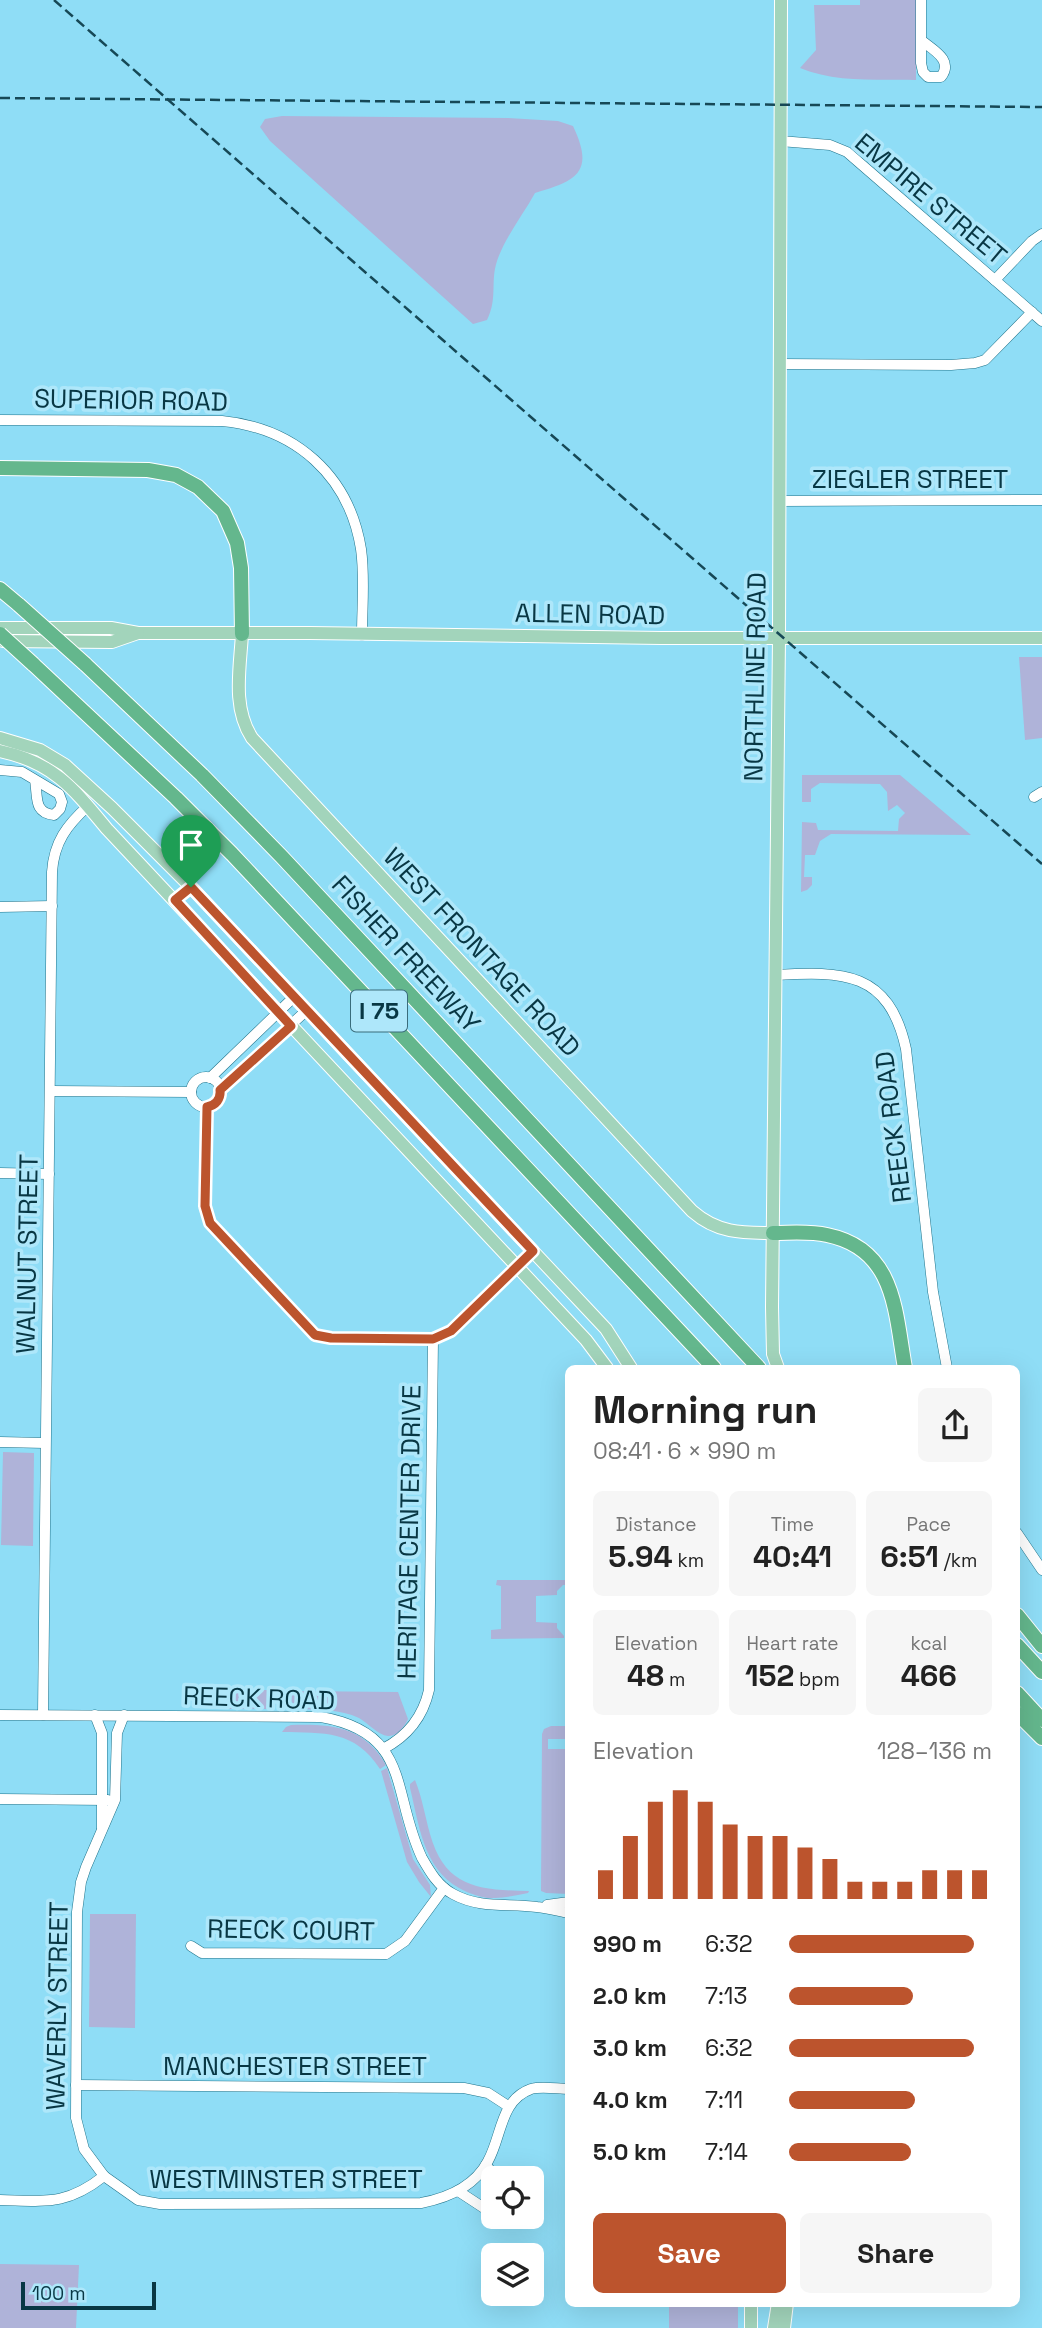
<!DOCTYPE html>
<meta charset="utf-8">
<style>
body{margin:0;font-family:"Space Grotesk",sans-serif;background:#f6f6f6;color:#222;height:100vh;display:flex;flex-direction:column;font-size:26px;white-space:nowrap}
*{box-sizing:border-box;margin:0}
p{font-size:23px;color:#767676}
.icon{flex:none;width:38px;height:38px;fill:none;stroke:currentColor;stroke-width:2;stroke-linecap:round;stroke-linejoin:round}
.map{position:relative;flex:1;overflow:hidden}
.side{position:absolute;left:565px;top:1365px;width:455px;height:942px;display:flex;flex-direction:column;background:#fff;border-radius:10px;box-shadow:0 7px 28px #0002}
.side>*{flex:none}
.fabs{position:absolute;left:481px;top:2166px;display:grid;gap:14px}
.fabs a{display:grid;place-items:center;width:63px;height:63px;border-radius:10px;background:#fff;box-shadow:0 7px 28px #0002;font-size:35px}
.scale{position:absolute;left:21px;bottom:18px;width:135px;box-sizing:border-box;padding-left:7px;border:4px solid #083744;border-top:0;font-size:19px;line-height:24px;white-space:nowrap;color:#083744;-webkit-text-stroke:5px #aee7fa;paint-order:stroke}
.pin{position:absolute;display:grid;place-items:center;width:60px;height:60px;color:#fff;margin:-72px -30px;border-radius:50% 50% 50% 0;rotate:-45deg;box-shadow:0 0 7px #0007}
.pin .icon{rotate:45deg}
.round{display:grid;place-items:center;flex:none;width:74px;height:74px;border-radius:10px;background:#f6f6f6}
.overview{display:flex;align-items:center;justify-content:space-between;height:119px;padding:0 28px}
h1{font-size:38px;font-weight:600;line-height:52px}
.metrics{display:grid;grid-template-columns:repeat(3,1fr);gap:10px;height:119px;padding:7px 28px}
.metrics div{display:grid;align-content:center;border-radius:10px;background:#f6f6f6;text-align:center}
.metrics b{font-size:30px;font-weight:600}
.metrics small{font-size:19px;font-weight:400}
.metrics p{font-size:19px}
.chart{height:196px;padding:14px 28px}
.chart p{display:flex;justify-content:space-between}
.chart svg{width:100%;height:126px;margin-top:7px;stroke:#bc542d;stroke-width:6}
.cta{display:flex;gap:14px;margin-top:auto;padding:14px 28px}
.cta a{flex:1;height:80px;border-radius:10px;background:#bc542d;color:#fff;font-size:28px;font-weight:600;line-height:80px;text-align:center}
.cta a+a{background:#f6f6f6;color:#222}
ul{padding:0 28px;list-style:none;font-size:23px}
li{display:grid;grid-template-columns:112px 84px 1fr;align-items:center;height:52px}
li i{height:18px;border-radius:9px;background:#bc542d}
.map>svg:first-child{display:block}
.green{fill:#afb3d9}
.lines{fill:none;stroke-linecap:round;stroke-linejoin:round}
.minor-casing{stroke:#20748b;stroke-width:11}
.major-casing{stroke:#fff;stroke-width:14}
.highway-casing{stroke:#fff;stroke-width:16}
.minor{stroke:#fff;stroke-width:10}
.major{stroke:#a2d4bb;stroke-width:12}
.highway{stroke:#64b78d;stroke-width:14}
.rail{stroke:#164856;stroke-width:2.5;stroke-dasharray:10 5;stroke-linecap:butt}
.highway-bridge-casing{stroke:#fff;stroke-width:16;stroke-linecap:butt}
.highway-bridge{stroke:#64b78d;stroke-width:14}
.route-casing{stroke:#fff;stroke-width:14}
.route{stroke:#bc542d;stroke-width:9}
.labels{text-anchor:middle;stroke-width:7;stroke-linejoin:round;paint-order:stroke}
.shield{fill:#aee7fa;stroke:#3a6c7b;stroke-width:2}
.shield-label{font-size:24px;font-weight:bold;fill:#083744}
.street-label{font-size:26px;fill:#083744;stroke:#aee7fa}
</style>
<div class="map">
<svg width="1042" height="2328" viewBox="0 0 1042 2328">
<rect width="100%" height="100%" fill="#8fddf6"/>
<!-- green -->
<g class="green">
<path d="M860 0H916V80C878 79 836 83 800 68L816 50 814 5H860Z"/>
<path d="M282 116 508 118 558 121 573 126C595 172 577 181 535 193 523 215 505 237 497 261 490 282 498 298 487 320L473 324 270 141 260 127 265 119Z"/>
<polygon points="1019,657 1042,657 1042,738 1025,740"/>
<polygon points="802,775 900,775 971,835 831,834 820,841 815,855 805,855 804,877 812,877 812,885 807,890 801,892 802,822 816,823 818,830 898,831 899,819 905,813 897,805 888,811 887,792 880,784 820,783 811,789 811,802 802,802"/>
<polygon points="3,1452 34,1453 33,1546 1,1545"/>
<polygon points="497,1580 569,1580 569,1585 563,1585 557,1591 557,1595 536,1596 536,1622 557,1623 557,1628 564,1636 564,1638 491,1639 491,1630 501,1629 501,1586 496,1585"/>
<polygon points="217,1690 278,1690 279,1700 271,1709 223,1709 217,1701"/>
<path d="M292 1691 398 1692 408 1719C405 1726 397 1737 388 1736 378 1735 368 1723 359 1718 340 1709 319 1710 298 1709L291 1701Z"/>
<path d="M291 1725C331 1724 364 1726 386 1765L380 1769C355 1730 324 1733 282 1732L286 1727Z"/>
<polygon points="551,1726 569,1726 569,1739 548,1739 548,1749 569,1749 569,1894 546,1893 541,1891 542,1734 544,1729"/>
<polygon points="387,1768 413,1859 430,1885 431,1897 419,1882 407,1862 381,1771"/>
<path d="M415 1780C422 1797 425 1816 430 1834 445 1888 479 1890 529 1891L528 1893C517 1895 506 1898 495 1898 483 1899 470 1894 459 1888 423 1868 419 1824 410 1788V1784Z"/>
<polygon points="90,1914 136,1914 135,2028 89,2027"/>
<polygon points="0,2264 79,2265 76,2328 0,2328"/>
<rect x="669" y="2303" width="69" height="25"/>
</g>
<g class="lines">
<!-- minor casing -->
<g class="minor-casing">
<g id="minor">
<path d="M921 0V63L923 72 928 77H941C954 60 933 50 921 40"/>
<polyline points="780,141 830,145 847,152 1042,321"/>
<polyline points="995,280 1032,241 1042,234"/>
<polyline points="779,364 951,365 975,363 985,360 1032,312"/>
<path d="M0 420 222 421C295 428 349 475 361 549 365 577 362 606 362 635"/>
<polyline points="779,501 1042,500"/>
<path d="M0 770 22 772 59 794 62 802 60 809 54 815C33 813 38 796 35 780"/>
<polyline points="1034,797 1042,792"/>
<polyline points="0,907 52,906"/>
<path d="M775 975C843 971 889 971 906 1049L933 1292 947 1368"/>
<circle cx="206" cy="1092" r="15"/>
<polyline points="210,1078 294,997"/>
<polyline points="220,1090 307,1010"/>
<polyline points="51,1091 191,1092"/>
<polyline points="207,1107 204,1206 210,1223 315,1335 331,1338 433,1339 451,1331 533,1251"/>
<polyline points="0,1173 49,1174"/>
<polyline points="0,1442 45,1443"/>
<polyline points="1017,1533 1042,1570"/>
<path d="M0 1715 321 1717C412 1733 391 1793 422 1858 430 1872 438 1886 453 1894 480 1909 508 1903 537 1907 548 1908 558 1911 569 1913"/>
<path d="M43 1715 52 872C54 842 67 825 88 806"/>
<polyline points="95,1715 102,1733 102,1828"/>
<path d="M383 1749C408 1736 423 1717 429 1690L433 1339"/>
<polyline points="0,1799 108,1800"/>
<polyline points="547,1905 569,1902"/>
<polyline points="191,1946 202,1953 386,1954 405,1941 444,1888"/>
<polyline points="76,2085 464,2088 488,2093 508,2106"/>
<polyline points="486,2165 497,2179"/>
<polyline points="104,2176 84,2149 76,2118 77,1912 81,1882 86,1867 115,1800 117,1733 124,1715"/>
<polyline points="458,2191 487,2210 494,2210"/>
<path d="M0 2200C45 2201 66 2206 104 2176L138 2200 160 2204 421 2203C447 2198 475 2186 488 2161 502 2136 500 2100 531 2089 542 2086 557 2089 569 2089"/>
</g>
</g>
<!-- major casing -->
<g class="major-casing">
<g id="major">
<polyline points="0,628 111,628 138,633 310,633 661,638 1042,638"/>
<path d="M242 634C240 669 232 707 252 738 399 897 546 1053 692 1211 717 1233 741 1233 773 1233"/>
<polyline points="3,641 112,642 138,633"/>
<polyline points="0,738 40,750 65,765 112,808 191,887 606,1329 631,1368"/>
<path d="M0 751C53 762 74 789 107 829L586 1340 607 1368"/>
<polyline points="778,1368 773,1354 772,1307 779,637 781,0"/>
<polyline points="751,2328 751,2303"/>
<polyline points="774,2328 778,2303"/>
<polyline points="784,2328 787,2303"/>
</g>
</g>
<!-- highway casing -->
<g class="highway-casing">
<g id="highway">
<polyline points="0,468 148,470 176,475 198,487 223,511 237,543 241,568 242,634"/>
<polyline points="0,589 19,605"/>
<polyline points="33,664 176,798 232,854 714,1368"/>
<polyline points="85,664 202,775 282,857 759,1368"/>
<path d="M773 1233C791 1233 809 1231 827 1235 896 1249 895 1312 905 1368"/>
<polyline points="1017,1615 1042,1646"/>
<polyline points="1017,1645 1042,1672"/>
<polyline points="1017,1693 1042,1720"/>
<polyline points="1017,1713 1042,1738"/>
</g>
</g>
<!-- minor -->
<use href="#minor" class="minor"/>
<!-- major -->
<use href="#major" class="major"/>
<!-- highway -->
<use href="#highway" class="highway"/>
<!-- rail -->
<g class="rail">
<polyline points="54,0 1042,864"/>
<polyline points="0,98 1042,107"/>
</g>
<!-- highway-bridge casing -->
<g class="highway-bridge-casing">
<g id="highway-bridge">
<polyline points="19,605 85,664"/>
<polyline points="0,634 33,664"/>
</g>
</g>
<!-- highway-bridge -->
<use href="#highway-bridge" class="highway-bridge"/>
</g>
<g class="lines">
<!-- route casing -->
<g class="route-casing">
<path id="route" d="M191 887 533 1251 451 1331 433 1339 331 1338 315 1335 210 1223 205 1206 207 1107C216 1105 221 1099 220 1090L291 1026 175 900Z"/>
</g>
<!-- route -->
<use href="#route" class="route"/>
</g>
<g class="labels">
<!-- shield labels -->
<rect class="shield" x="351" y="990.5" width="56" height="41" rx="5"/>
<g class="shield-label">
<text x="379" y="1019">I 75</text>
</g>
<!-- street labels -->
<g class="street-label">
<text transform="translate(931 199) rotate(40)" y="9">EMPIRE STREET</text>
<text transform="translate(131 400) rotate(1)" y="9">SUPERIOR ROAD</text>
<text x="910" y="488">ZIEGLER STREET</text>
<text transform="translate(590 614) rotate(1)" y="9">ALLEN ROAD</text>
<text transform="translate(755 677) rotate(-89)" y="9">NORTHLINE ROAD</text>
<text transform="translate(482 952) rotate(47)" y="9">WEST FRONTAGE ROAD</text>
<text transform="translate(406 954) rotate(47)" y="9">FISHER FREEWAY</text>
<text transform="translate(893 1127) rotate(-97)" y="9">REECK ROAD</text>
<text transform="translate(27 1254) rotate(-89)" y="9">WALNUT STREET</text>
<text transform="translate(409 1532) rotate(-89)" y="9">HERITAGE CENTER DRIVE</text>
<text transform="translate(259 1698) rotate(2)" y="9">REECK ROAD</text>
<text transform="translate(291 1930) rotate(1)" y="9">REECK COURT</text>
<text transform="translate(57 2006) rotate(-89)" y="9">WAVERLY STREET</text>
<text x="295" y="2075">MANCHESTER STREET</text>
<text x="286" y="2188">WESTMINSTER STREET</text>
</g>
</g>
</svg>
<div class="fabs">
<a><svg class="icon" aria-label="locate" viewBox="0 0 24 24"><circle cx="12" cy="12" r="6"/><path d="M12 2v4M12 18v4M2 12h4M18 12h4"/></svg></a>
<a><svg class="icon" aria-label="layers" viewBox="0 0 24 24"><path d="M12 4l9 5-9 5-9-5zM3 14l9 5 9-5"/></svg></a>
</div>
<div class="scale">100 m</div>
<div class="pin" style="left:191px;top:887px;background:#1e9e55"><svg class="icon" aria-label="arrive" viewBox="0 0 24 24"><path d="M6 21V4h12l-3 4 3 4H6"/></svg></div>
<section class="side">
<div class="overview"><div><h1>Morning run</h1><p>08:41 · 6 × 990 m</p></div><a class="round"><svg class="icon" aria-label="share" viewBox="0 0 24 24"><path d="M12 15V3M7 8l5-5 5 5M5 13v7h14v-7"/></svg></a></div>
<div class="metrics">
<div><p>Distance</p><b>5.94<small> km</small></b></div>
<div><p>Time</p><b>40:41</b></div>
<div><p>Pace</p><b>6:51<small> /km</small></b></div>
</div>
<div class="metrics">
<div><p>Elevation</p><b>48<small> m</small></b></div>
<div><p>Heart rate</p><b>152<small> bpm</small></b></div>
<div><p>kcal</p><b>466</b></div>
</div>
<div class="chart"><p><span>Elevation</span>128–136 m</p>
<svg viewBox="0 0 160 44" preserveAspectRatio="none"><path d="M5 44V34M15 44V22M25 44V10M35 44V6M45 44V10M55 44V18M65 44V22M75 44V22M85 44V26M95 44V30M105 44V38M115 44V38M125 44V38M135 44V34M145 44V34M155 44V34"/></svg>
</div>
<ul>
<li><b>990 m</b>6:32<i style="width:91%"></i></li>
<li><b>2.0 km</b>7:13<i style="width:61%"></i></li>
<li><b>3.0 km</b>6:32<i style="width:91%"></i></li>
<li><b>4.0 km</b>7:11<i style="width:62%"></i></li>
<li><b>5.0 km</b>7:14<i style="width:60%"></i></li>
</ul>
<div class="cta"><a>Save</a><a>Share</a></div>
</section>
</div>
